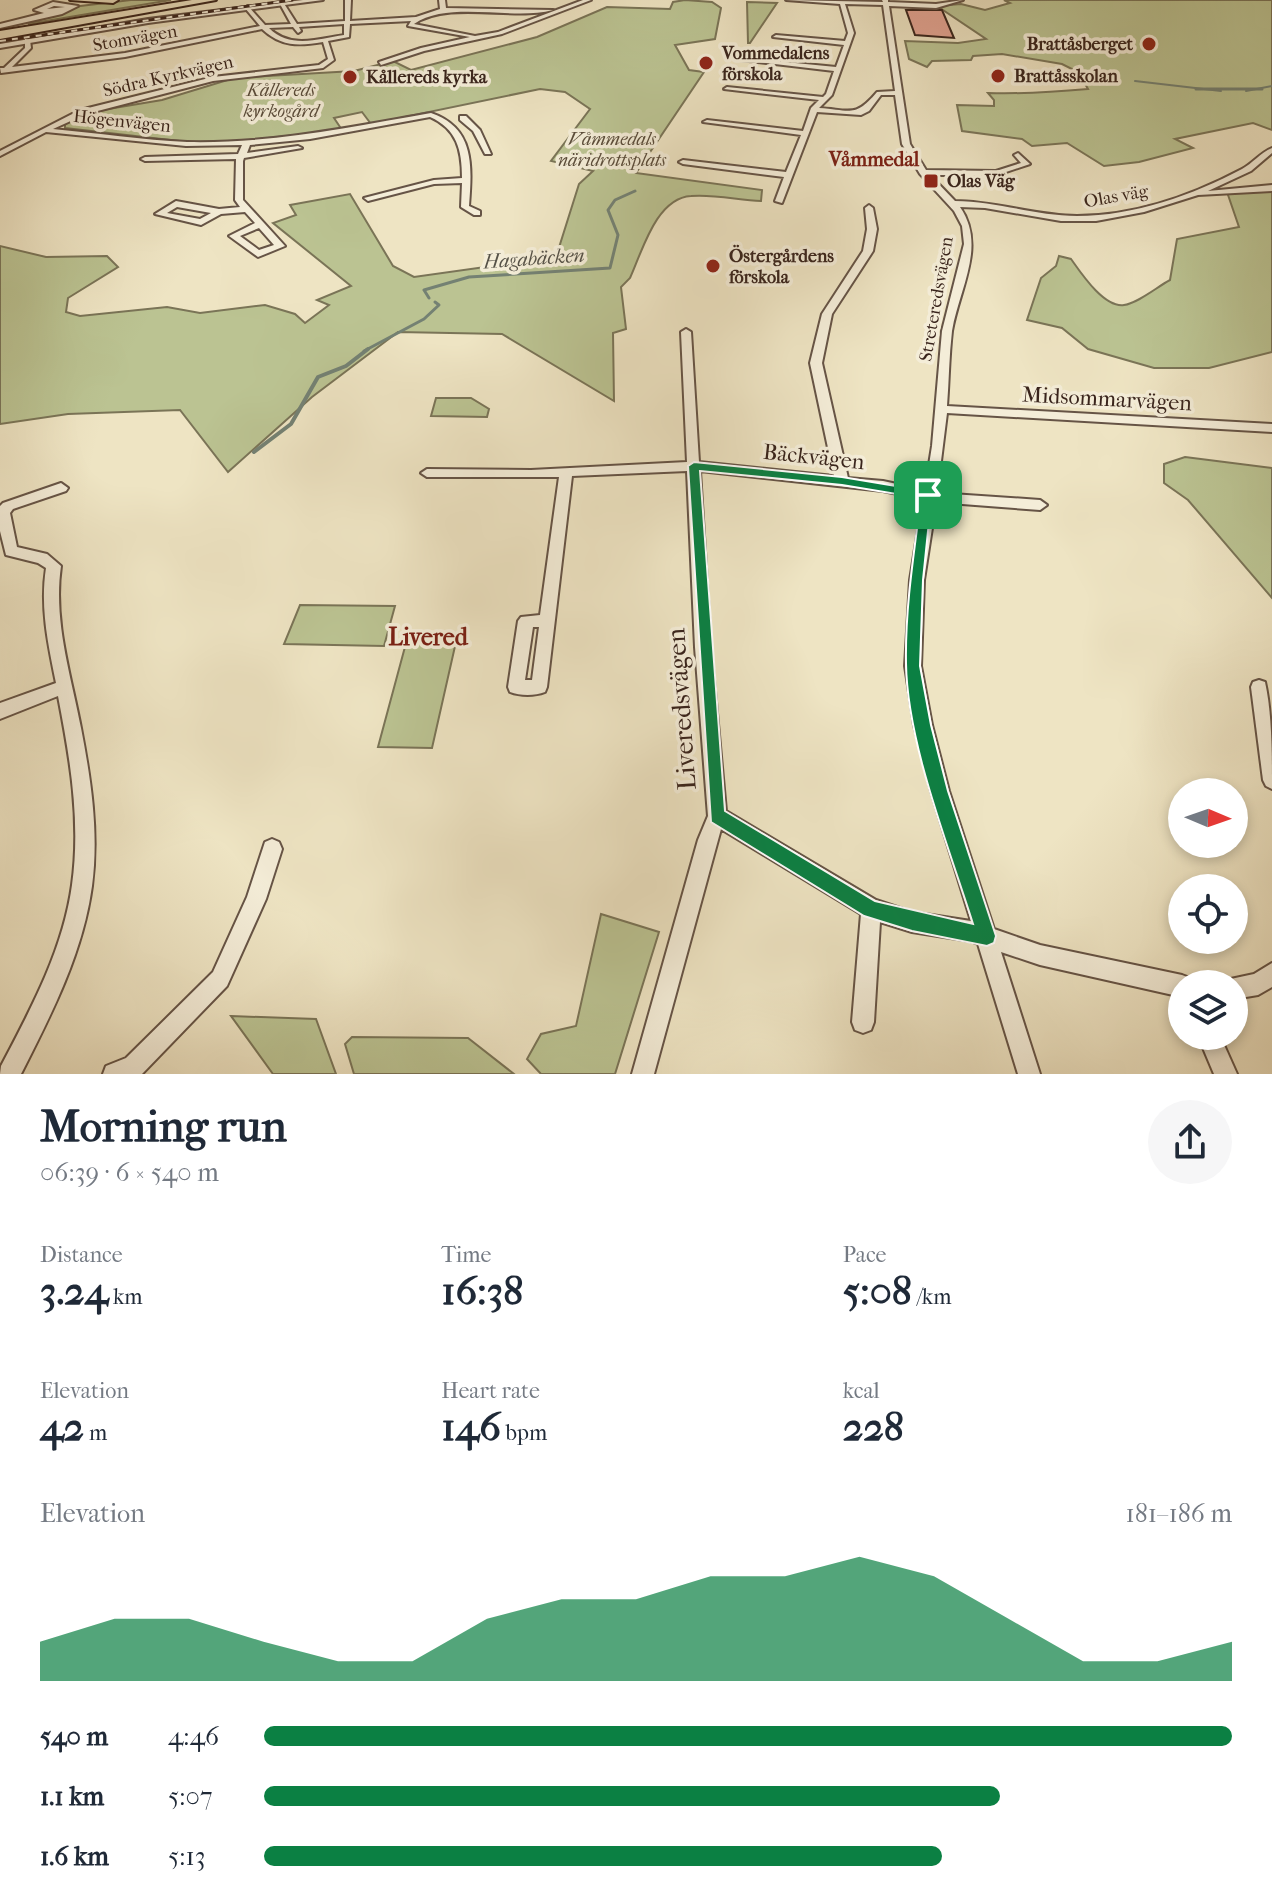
<!DOCTYPE html>
<meta charset="utf-8">
<style>
body{margin:0;font-family:"IM FELL French Canon",serif;background:#f6f6f7;color:#1f2937;height:100vh;display:flex;flex-direction:column;font-size:30px;white-space:nowrap}
*{box-sizing:border-box;margin:0}
p{font-size:26px;color:#747a83}
.icon{flex:none;width:44px;height:44px;fill:none;stroke:currentColor;stroke-width:2;stroke-linecap:round;stroke-linejoin:round}
.map{position:relative;height:1074px;overflow:hidden}
.drawer{display:flex;flex-direction:column;background:#fff;flex:1}
.drawer>*{flex:none}
.needle{width:52px;rotate:92deg}
.fabs{position:absolute;left:1168px;top:778px;display:grid;gap:16px}
.fabs a{display:grid;place-items:center;width:80px;height:80px;border-radius:50%;background:#fff;box-shadow:0 4px 12px #0003;font-size:40px}
.pin{position:absolute;display:grid;place-items:center;width:68px;height:68px;color:#fff;margin:-34px;border-radius:16px;box-shadow:0 4px 12px #0006}
.round{display:grid;place-items:center;flex:none;width:84px;height:84px;border-radius:42px;background:#f6f6f7}
.summary{display:flex;align-items:center;justify-content:space-between;height:136px;padding:0 40px}
h1{font-size:44px;font-weight:700;line-height:60px}
.stats{display:grid;grid-template-columns:repeat(3,1fr);gap:12px;height:136px;padding:8px 40px}
.stats div{display:grid;align-content:center}
.stats b{font-size:40px;font-weight:700}
.stats small{font-size:22px;font-weight:400}
.stats p{font-size:22px}
.chart{height:224px;padding:16px 40px}
.chart p{display:flex;justify-content:space-between}
.chart svg{width:100%;height:144px;margin-top:8px;fill:#0b8043;opacity:.7}
ul{padding:0 40px;list-style:none;font-size:26px}
li{display:grid;grid-template-columns:128px 96px 1fr;align-items:center;height:60px}
li i{height:20px;border-radius:10px;background:#0b8043}
.map>svg:first-child{display:block}
.green{fill:#bbc392;stroke:#7a7457;stroke-width:2}
.lines{fill:none;stroke-linecap:round;stroke-linejoin:round}
.stream-far2{stroke:#748173;stroke-width:2}
.stream-far1{stroke:#748173;stroke-width:3}
.stream{stroke:#748173;stroke-width:4}
.building{fill:#e2a392;stroke:#39241c;stroke-width:2}
.minor-casing{stroke:#665446;stroke-width:4}
.tertiary-casing{stroke:#665446;stroke-width:4}
.motorway-casing{stroke:#39241c;stroke-width:4}
.minor{fill:#f4edd8;fill-rule:evenodd}
.tertiary{fill:#f4edd8;fill-rule:evenodd}
.motorway{fill:#eee4c3;fill-rule:evenodd}
.rail-casing{stroke:#39241c;stroke-width:3}
.rail{stroke:#f4edd8;stroke-width:2;stroke-dasharray:6;stroke-linecap:butt}
.route{fill:#0b8043;stroke:#fff;stroke-width:2;fill-rule:evenodd}
.poi-dot{fill:#8f2418;stroke:#f4edd8;stroke-width:3}
.labels{text-anchor:middle;stroke-width:7;stroke-linejoin:round;paint-order:stroke}
.far-street-label{font-size:18px;fill:#39241c;stroke:#f4edd8}
.far-poi-label{font-size:18px;font-weight:bold;fill:#39241c;stroke:#f4edd8;text-anchor:start}
.far-park-label{font-size:18px;font-style:italic;fill:#5a4c3a;stroke:#f4edd8}
.far-neighbourhood-label{font-size:20px;font-weight:bold;fill:#7a1f14;stroke:#f4edd8}
.far-water-label{font-size:20px;font-style:italic;fill:#565248;stroke:#f4edd8}
.street-label{font-size:22px;fill:#39241c;stroke:#f4edd8}
.neighbourhood-label{font-size:24px;font-weight:bold;fill:#7a1f14;stroke:#f4edd8}
.near-street-label{font-size:26px;fill:#39241c;stroke:#f4edd8}
</style>
<div class="map">
<svg width="1272" height="1074" viewBox="0 0 1272 1074">
<rect width="100%" height="100%" fill="#eee4c3"/>
<filter id="stains"><feTurbulence type="fractalNoise" baseFrequency=".0025" numOctaves="4"/><feColorMatrix values="0 0 0 0 .2 0 0 0 0 .09 0 0 0 0 .02 0 0 0 .5 -.17"/></filter>
<radialGradient id="worn" r=".72"><stop offset=".6" stop-color="#630" stop-opacity="0"/><stop offset="1" stop-color="#630" stop-opacity=".3"/></radialGradient>
<!-- green -->
<g class="green">
<polygon points="131,0 171,0 28,24 80,6"/>
<path d="M685 0 712 2 721 8 715 39 675 45 689 70 704 72 636 173 762 190 761 201C738 200 714 194 691 196 656 198 642 252 630 278L621 287 626 329 613 333 614 401 502 334 398 332 312 397 228 472 180 410 68 414 0 424V246L46 257 107 256 118 267 68 298 66 312 80 316 167 307 200 313 265 305 295 314 305 323 329 305 317 300 351 286 273 223 296 215 290 205 350 194 393 266 414 277 556 257 579 184 593 171 551 161 590 109 565 92 540 89 371 124 362 112 334 118 342 130 239 141 188 142 65 128V122L96 111 162 100 234 78 354 71 393 61 411 70 537 37 607 7 670 9 673 2Z"/>
<path d="M1004 0H1272V130L1253 123 1175 139 1193 148 1139 162 1104 166 1067 143 1032 146 1022 139 962 131 957 105 994 106V100L988 93C1023 94 1055 92 1088 89L1078 72 1062 64 1002 54 973 56 971 60 932 61 927 67 909 59 905 41 958 43 986 39 937 6 961 4 985 10 1010 3Z"/>
<polygon points="747,2 777,3 750,43 748,43"/>
<path d="M1272 190V352L1209 368H1154L1088 349 1062 328 1027 320 1041 278 1056 266 1059 256 1071 259C1081 273 1104 308 1124 305 1138 303 1157 287 1170 280L1177 239 1239 227 1227 192Z"/>
<polygon points="436,398 471,398 489,409 487,417 431,416"/>
<polygon points="1185,457 1272,468 1272,598 1188,500 1164,483 1164,464"/>
<polygon points="300,605 395,606 384,646 284,644"/>
<polygon points="409,632 458,633 432,748 378,747"/>
<polygon points="601,914 659,932 615,1074 541,1074 527,1059 541,1034 576,1026"/>
<polygon points="231,1016 316,1019 336,1074 273,1074"/>
<polygon points="352,1037 468,1038 514,1074 354,1074 345,1044"/>
</g>
<g class="lines">
<!-- stream-far2 -->
<g class="stream-far2">
<polyline points="1135,81 1221,91"/>
<polyline points="1246,91 1272,86"/>
</g>
<!-- stream-far1 -->
<g class="stream-far1">
<polyline points="1196,89 1262,89"/>
<polyline points="429,298 424,290 469,277 610,268 618,235 608,210 615,200 635,191"/>
<polyline points="364,351 424,319 439,305 435,302"/>
</g>
<!-- stream -->
<polyline class="stream" points="254,452 291,424 318,377 346,366 368,349"/>
</g>
<!-- building -->
<polygon class="building" points="906,10 942,10 954,38 915,35"/>
<g class="lines">
<!-- minor casing -->
<g class="minor-casing">
<g id="minor">
<path d="M345 0H351L350 21 416 17 440 9 439 0H445L446 8 553 10C513 21 449 0 414 24L475 36 498 32 583 0H591L502 34 424 51 381 65 379 62 421 48 470 37 408 26 411 21 350 24 349 37 328 41 334 60 323 68 213 81 86 114 53 129C97 133 143 140 187 142 270 144 350 127 431 113 475 128 472 166 469 206L480 211V215H474L461 207 462 183 434 184 368 201 364 198 434 180 462 178C462 150 457 129 430 117L310 139 250 145 247 153 298 146 302 148 244 158 243 161V200L285 246 258 257 229 236 255 223 245 212 221 214 201 225 155 214 176 201 219 209 240 207 235 200 236 159 145 161 141 159 145 157 238 154 242 145 186 146 46 132 0 156V151L80 110 213 77 319 65 328 59 323 42C299 46 281 47 262 29L125 57 1 73 0 68H4L25 48V39L30 40 31 48 12 67 125 53 260 26 245 8 248 6 265 25 291 24 280 4 283 2 297 24 345 21ZM344 24V35C318 39 290 49 269 28L293 27 298 33 301 31 299 27ZM177 207 211 213 200 219 167 213ZM259 228 274 245 259 250 240 236Z"/>
<path d="M786 0 883 2 882 0H888V2L936 4 963 0 936 8 889 6 910 144 926 170 996 171 1021 163 1014 155 1018 153 1030 164 997 175H930L955 201C996 201 1036 216 1077 216 1134 216 1193 195 1242 169 1253 163 1260 153 1272 148V153L1251 171 1208 191 1272 185V191L1198 195 1144 212 1096 221H1061L985 208 960 207C987 246 959 289 952 331 949 356 949 381 947 406L1272 424V432L947 413 937 493 1040 500 1047 505 1040 510 936 502 924 580 921 666 932 725 949 791 994 929 1040 945 1182 975 1190 978 1192 984H1182V997L1040 965 1001 952 1040 1074H1018L978 944 970 941 912 932 880 922 874 1022 871 1030 863 1033 855 1030 852 1022 861 914 721 829 654 1074H632L698 840 708 816 695 647 687 471 572 476 547 687 545 692C535 696 520 696 510 692L508 687 518 621 521 617 540 615 559 477H427L421 473 427 469 531 470 687 462 681 332 686 329 691 332 699 462 834 476 810 363 822 314 863 251 867 229 865 208 869 205 873 208 877 229 873 251 832 314 822 363 848 478 883 481 925 490 932 446 942 331 964 244 962 226 954 211 920 174 902 144 895 95H881L869 111 861 115 817 112 782 203 775 201 784 177 683 164 679 162 683 160 786 172 801 135 703 122 707 120 803 131 811 108 819 100 724 89 727 87 823 97 826 94 834 71 740 60 743 58 836 67 844 45 773 37 776 35 845 41 848 33 840 4ZM845 4 883 5 895 91 877 92C855 118 851 110 819 108L832 95 854 33ZM700 471 883 491 923 499 910 580 905 666 914 725 931 791 971 921 912 912 876 900 726 811 711 647ZM533 627H539L532 680H525Z"/>
<polygon points="460,116 466,116 480,130 491,154 485,154 473,131 460,120"/>
<path d="M61 483 68 488 66 491 13 509 10 513 17 547 47 554 61 566C53 621 71 675 81 728 91 780 99 833 92 886 83 953 51 1015 21 1074H0L1 1066C31 1009 63 950 72 885 81 821 70 758 58 696L0 719V703L56 683C48 644 40 607 46 568L38 563 6 555 0 531V506L3 503Z"/>
<path d="M1259 680 1265 682C1272 713 1272 755 1272 789L1266 786 1263 780 1251 687 1253 682Z"/>
<polygon points="272,839 279,842 282,849 266,899 227,986 142,1074 103,1074 106,1066 126,1058 213,972 247,897 265,842"/>
<polygon points="1272,963 1272,987 1258,995 1234,999 1234,984 1225,984 1226,980 1254,974"/>
<polygon points="1198,1036 1220,1036 1237,1074 1214,1074"/>
</g>
</g>
<!-- tertiary casing -->
<g class="tertiary-casing">
<g id="tertiary">
<polygon points="303,0 323,0 148,23 0,48 0,44 148,19"/>
<path d="M53 2 78 6 62 14 0 28V24L44 13 34 10ZM54 6 65 7 47 9Z"/>
</g>
</g>
<!-- motorway casing -->
<g class="motorway-casing">
<g id="motorway">
<polygon points="70,0 118,0 113,3"/>
<polygon points="192,0 216,0 0,39 0,31"/>
</g>
</g>
<!-- minor -->
<use href="#minor" class="minor"/>
<!-- tertiary -->
<use href="#tertiary" class="tertiary"/>
<!-- motorway -->
<use href="#motorway" class="motorway"/>
<!-- rail casing -->
<g class="rail-casing">
<polyline id="rail" points="0,41 292,0"/>
</g>
<!-- rail -->
<use href="#rail" class="rail"/>
</g>
<!-- route -->
<path class="route" d="M694 462 842 477 932 492 923 580 920 666 931 725 948 791 996 936 994 943 987 946 912 931 864 916 711 822 688 466ZM700 471 842 485 921 498C914 553 905 608 906 663 907 744 949 847 973 924L875 901 725 811Z"/>
<!-- markers -->
<g class="poi-dot">
<circle cx="1149" cy="44" r="8"/>
<circle cx="706" cy="63" r="8"/>
<circle cx="998" cy="76" r="8"/>
<circle cx="350" cy="77" r="8"/>
<rect x="923" y="173" width="16" height="16" rx="4"/>
<circle cx="713" cy="266" r="8"/>
</g>
<g class="labels">
<!-- far-street labels -->
<g class="far-street-label">
<text transform="translate(135 38) rotate(-10)" y="6">Stomvägen</text>
<text transform="translate(168 76) rotate(-13)" y="6">Södra Kyrkvägen</text>
<text transform="translate(122 121) rotate(6)" y="6">Högenvägen</text>
<text transform="translate(1116 196) rotate(-10)" y="6">Olas väg</text>
<text transform="translate(936 299) rotate(-80)" y="6">Streteredsvägen</text>
</g>
<!-- far-poi labels -->
<g class="far-poi-label">
<text x="1133" y="50" text-anchor="end">Brattåsberget</text>
<text x="722" y="59">Vommedalens<tspan x="722" dy="21">förskola</tspan></text>
<text x="1014" y="82">Brattåsskolan</text>
<text x="366" y="83">Kållereds kyrka</text>
<text x="947" y="187">Olas Väg</text>
<text x="729" y="262">Östergårdens<tspan x="729" dy="21">förskola</tspan></text>
</g>
<!-- far-park labels -->
<g class="far-park-label">
<text x="281" y="96">Kållereds<tspan x="281" dy="21">kyrkogård</tspan></text>
<text x="612" y="145">Våmmedals<tspan x="612" dy="21">näridrottsplats</tspan></text>
</g>
<!-- far-neighbourhood labels -->
<g class="far-neighbourhood-label">
<text x="874" y="166">Våmmedal</text>
</g>
<!-- far-water labels -->
<g class="far-water-label">
<text transform="translate(534 258) rotate(-4)" y="7">Hagabäcken</text>
</g>
<!-- street labels -->
<g class="street-label">
<text transform="translate(1107 398) rotate(3)" y="8">Midsommarvägen</text>
<text transform="translate(814 456) rotate(6)" y="8">Bäckvägen</text>
</g>
<!-- neighbourhood labels -->
<g class="neighbourhood-label">
<text x="428" y="645">Livered</text>
</g>
<!-- near-street labels -->
<g class="near-street-label">
<text transform="translate(681 709) rotate(-94)" y="9">Liveredsvägen</text>
</g>
</g>
<rect width="100%" height="100%" filter="url(#stains)"/>
<rect width="100%" height="100%" fill="url(#worn)"/>
</svg>
<div class="fabs">
<a><svg class="needle" viewBox="-14 -14 28 28"><path d="M0-13l5 13h-10z" fill="#e53935"/><path d="M0 13l5-13h-10z" fill="#747a83"/></svg></a>
<a><svg class="icon" aria-label="locate" viewBox="0 0 24 24"><circle cx="12" cy="12" r="6"/><path d="M12 2v4M12 18v4M2 12h4M18 12h4"/></svg></a>
<a><svg class="icon" aria-label="layers" viewBox="0 0 24 24"><path d="M12 4l9 5-9 5-9-5zM3 14l9 5 9-5"/></svg></a>
</div>
<div class="pin" style="left:928px;top:495px;background:#1e9e55"><svg class="icon" aria-label="arrive" viewBox="0 0 24 24"><path d="M6 21V4h12l-3 4 3 4H6"/></svg></div>
</div>
<section class="drawer">
<div class="summary"><div><h1>Morning run</h1><p>06:39 · 6 × 540 m</p></div><a class="round"><svg class="icon" aria-label="share" viewBox="0 0 24 24"><path d="M12 15V3M7 8l5-5 5 5M5 13v7h14v-7"/></svg></a></div>
<div class="stats">
<div><p>Distance</p><b>3.24<small> km</small></b></div>
<div><p>Time</p><b>16:38</b></div>
<div><p>Pace</p><b>5:08<small> /km</small></b></div>
</div>
<div class="stats">
<div><p>Elevation</p><b>42<small> m</small></b></div>
<div><p>Heart rate</p><b>146<small> bpm</small></b></div>
<div><p>kcal</p><b>228</b></div>
</div>
<div class="chart"><p><span>Elevation</span>181–186 m</p>
<svg viewBox="0 0 160 44" preserveAspectRatio="none"><path d="M0 44V32L10 25L20 25L30 32L40 38L50 38L60 25L70 19L80 19L90 12L100 12L110 6L120 12L130 25L140 38L150 38L160 32V44z"/></svg>
</div>
<ul>
<li><b>540 m</b>4:46<i style="width:100%"></i></li>
<li><b>1.1 km</b>5:07<i style="width:76%"></i></li>
<li><b>1.6 km</b>5:13<i style="width:70%"></i></li>
</ul>
</section>
